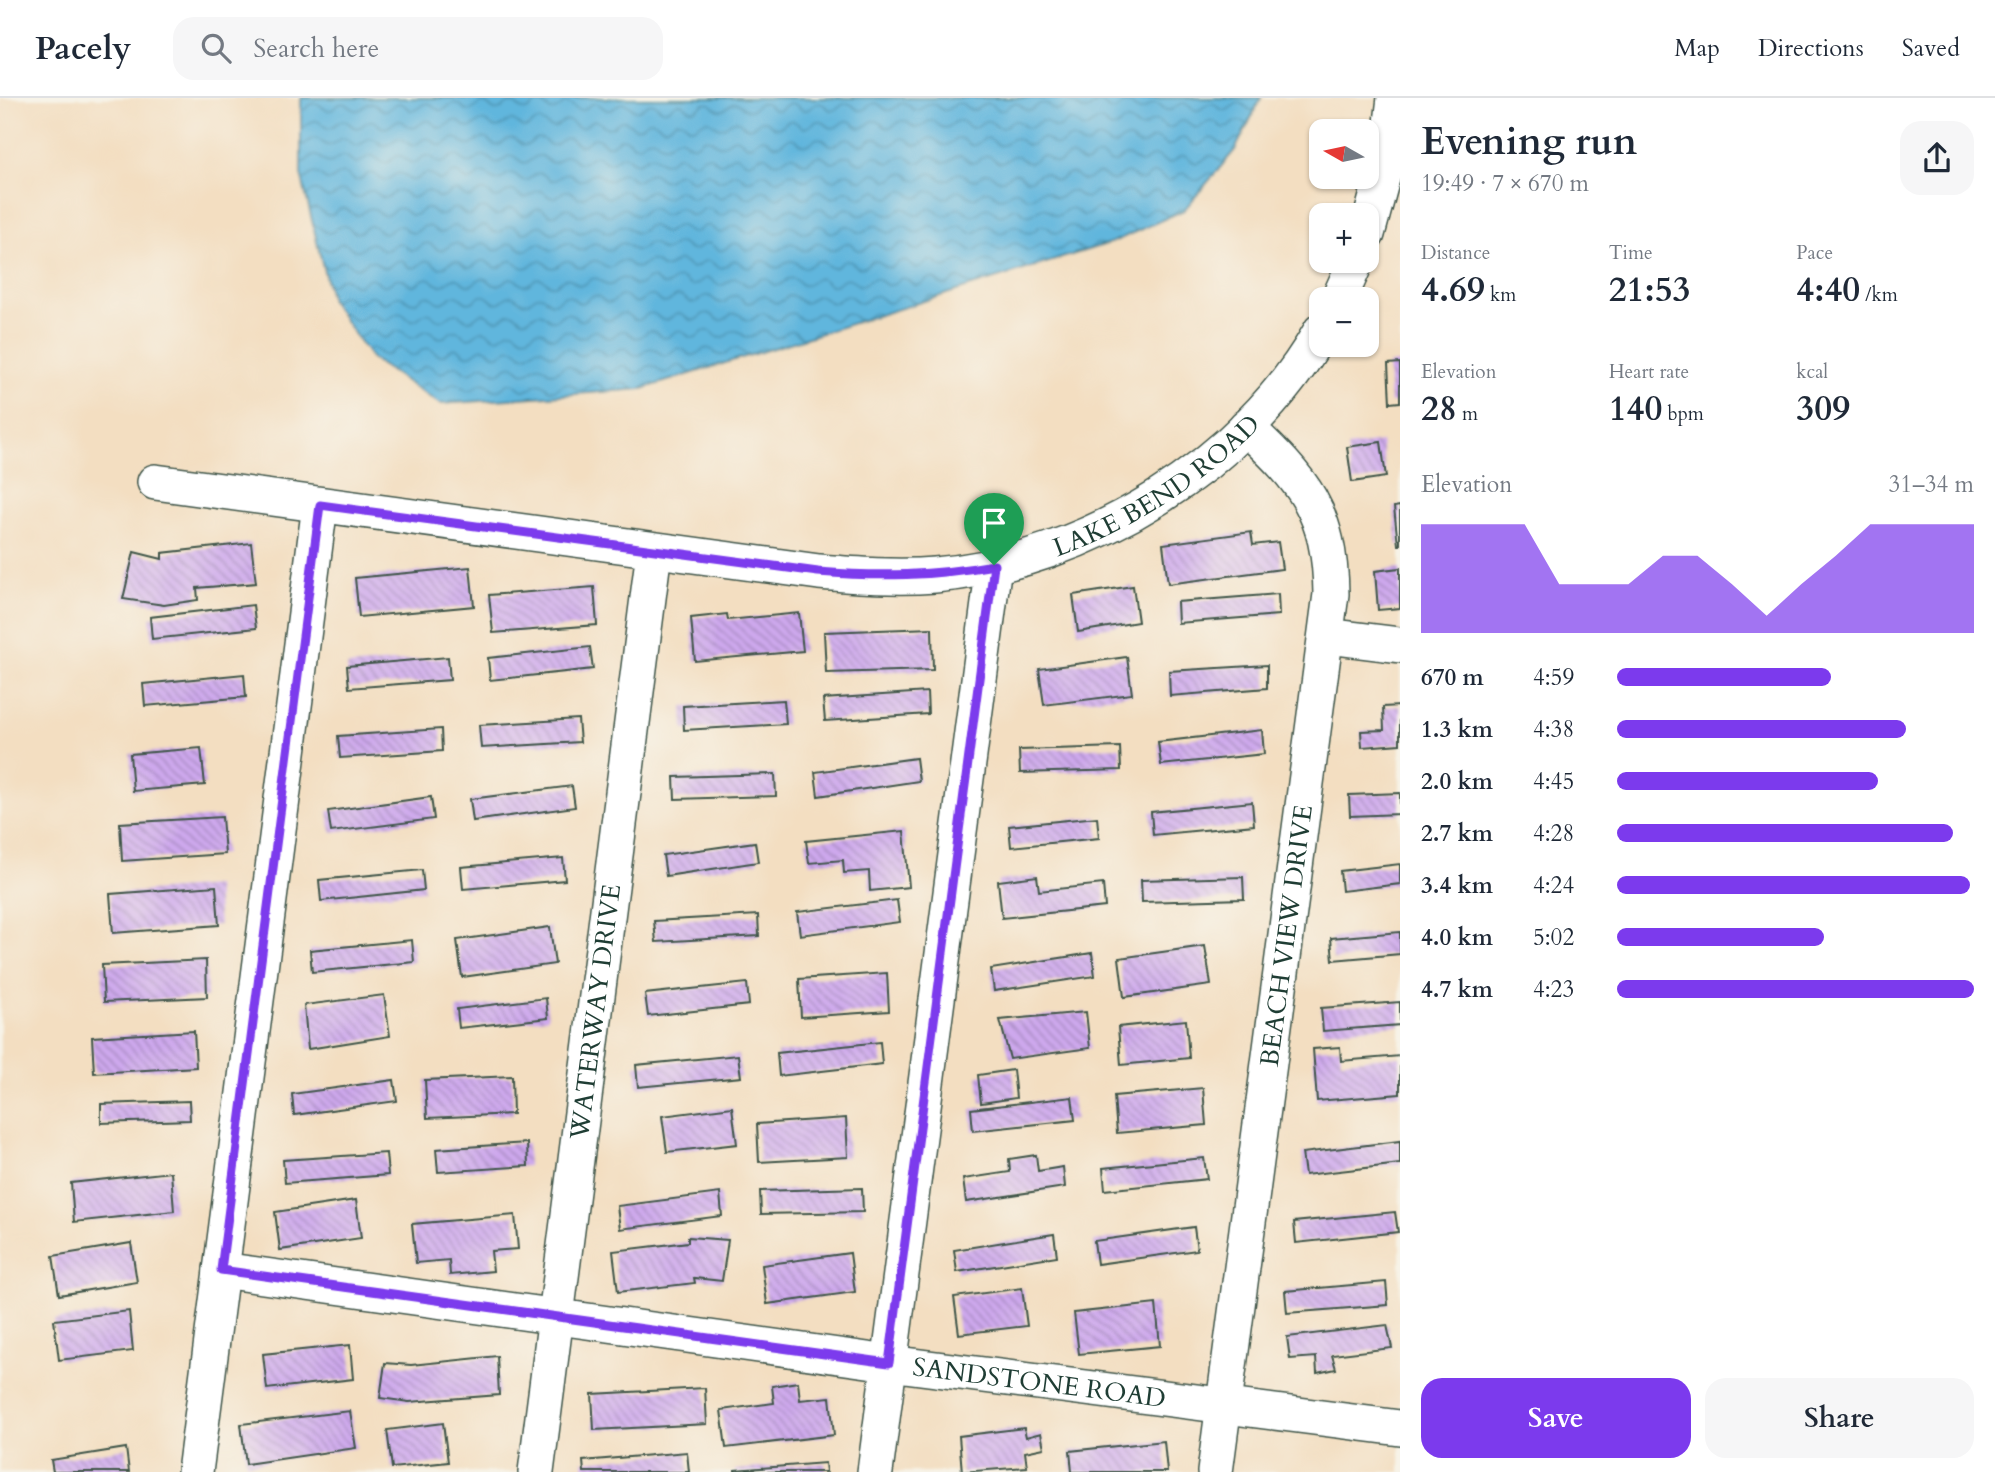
<!DOCTYPE html>
<meta charset="utf-8">
<style>
body{margin:0;font-family:Cardo,serif;background:#f6f6f7;color:#1f2937;height:100vh;display:flex;flex-direction:column;font-size:26px;white-space:nowrap}
*{box-sizing:border-box;margin:0}
p{font-size:23px;color:#747a83}
.icon{flex:none;width:38px;height:38px;fill:none;stroke:currentColor;stroke-width:2;stroke-linecap:round;stroke-linejoin:round}
.map{position:relative;flex:1;overflow:hidden}
.details{display:flex;flex-direction:column;background:#fff;width:595px}
.details>*{flex:none}
.needle{width:46px;rotate:279deg}
.tools{position:absolute;left:1309px;top:21px;display:grid;gap:14px}
.tools a{display:grid;place-items:center;width:70px;height:70px;border-radius:14px;background:#fff;box-shadow:0 2px 5px #0004;font-size:35px}
.pin{position:absolute;display:grid;place-items:center;width:60px;height:60px;color:#fff;margin:-72px -30px;border-radius:50% 50% 50% 0;rotate:-45deg;box-shadow:0 0 7px #0007}
.pin .icon{rotate:45deg}
.round{display:grid;place-items:center;flex:none;width:74px;height:74px;border-radius:21px;background:#f6f6f7}
.summary{display:flex;align-items:center;justify-content:space-between;height:119px;padding:0 21px}
h1{font-size:38px;font-weight:800;line-height:52px}
.metrics{display:grid;grid-template-columns:repeat(3,1fr);gap:10px;height:119px;padding:7px 21px}
.metrics div{display:grid;align-content:center}
.metrics b{font-size:35px;font-weight:800}
.metrics small{font-size:19px;font-weight:400}
.metrics p{font-size:19px}
.chart{height:196px;padding:14px 21px}
.chart p{display:flex;justify-content:space-between}
.chart svg{width:100%;height:126px;margin-top:7px;fill:#7c3aed;opacity:.7}
.button{display:flex;gap:14px;margin-top:auto;padding:14px 21px}
.button a{flex:1;height:80px;border-radius:21px;background:#7c3aed;color:#fff;font-size:28px;font-weight:800;line-height:80px;text-align:center}
.button a+a{background:#f6f6f7;color:#1f2937}
ul{padding:0 21px;list-style:none;font-size:23px}
li{display:grid;grid-template-columns:112px 84px 1fr;align-items:center;height:52px}
li i{height:18px;border-radius:9px;background:#7c3aed}
header{display:flex;align-items:center;gap:42px;box-sizing:border-box;height:98px;padding:0 35px;background:#fff;border-bottom:2px solid #e0e1e3}
header strong{font-size:33px}
nav{display:flex;gap:38px;margin-inline-start:auto;font-size:24px}
.search{width:490px;height:63px;background:#f6f6f7;display:flex;align-items:center;gap:18px;box-sizing:border-box;padding:0 24px;border-radius:21px;color:#747a83;font-size:26px}
main{display:flex;flex:1;min-height:0}
.map>svg:first-child{display:block}
.water{fill:url(#water-waves);stroke:#407a88;stroke-width:2}
.building{fill:url(#building-back-hatch)}
.lines{fill:none;stroke-linecap:round;stroke-linejoin:round}
.minor-casing{stroke:#3f5549;stroke-width:38}
.minor{stroke:#fff;stroke-width:35}
.route-casing{stroke:#fff;stroke-width:14}
.route{stroke:#7c3aed;stroke-width:9}
.labels{text-anchor:middle;stroke-width:5;stroke-linejoin:round;paint-order:stroke}
.street-label{font-size:26px;fill:#1f3d34;stroke:#f7f3e8}
</style>
<header>
<strong>Pacely</strong>
<div class="search"><svg class="icon" aria-label="search" viewBox="0 0 24 24"><circle cx="10" cy="10" r="6"/><path d="M15 15l6 6"/></svg>Search here</div>
<nav><a>Map</a><a>Directions</a><a>Saved</a></nav>
</header>
<main>
<div class="map">
<svg width="1400" height="1374" viewBox="0 0 1400 1374">
<defs>
<pattern id="water-waves" width="16" height="10" patternUnits="userSpaceOnUse" patternTransform="scale(1.75)"><rect width="16" height="10" fill="#60b6dd"/><path d="M0 5q4-4 8 0t8 0" fill="none" stroke="#4f95b4"/></pattern>
<pattern id="building-back-hatch" width="6" height="6" patternUnits="userSpaceOnUse" patternTransform="scale(1.75)"><rect width="6" height="6" fill="#cea8ed"/><path d="M-1 5l2 2M0 0l6 6M5-1l2 2" fill="none" stroke="#a78ac1"/></pattern>
</defs>
<rect width="100%" height="100%" fill="#f7f3e8"/>
<filter id="ink" filterUnits="userSpaceOnUse"><feTurbulence type="fractalNoise" baseFrequency=".0143" numOctaves="2"/><feDisplacementMap in="SourceGraphic" scale="14" xChannelSelector="R" yChannelSelector="G"/><feConvolveMatrix kernelMatrix="1 2 1 2 8 2 1 2 1" color-interpolation-filters="sRGB"/></filter>
<filter id="wash" filterUnits="userSpaceOnUse"><feTurbulence type="fractalNoise" baseFrequency=".00686" numOctaves="4" result="noise"/><feDisplacementMap in="SourceGraphic" scale="28" xChannelSelector="R" yChannelSelector="G"/><feGaussianBlur stdDeviation="1.57" result="paint"/><feColorMatrix in="noise" values="0 0 0 0 0 0 0 0 0 0 0 0 0 0 0 0 0 1.4 0 .05"/><feComposite in="paint" operator="in"/></filter>
<g filter="url(#wash)">
<rect width="100%" height="100%" fill="#f3dec1"/>
<!-- water -->
<polygon class="water" points="301,0 1261,0 1235,52 1184,112 1113,144 642,291 440,306 372,261 331,203 301,76"/>
<g id="blocks">
<!-- building -->
<g class="building">
<polygon points="1400,265 1400,304 1390,305 1388,266"/>
<polygon points="1381,344 1386,379 1352,384 1347,349"/>
<polygon points="1400,408 1400,447 1398,447 1394,409"/>
<polygon points="1251,434 1253,447 1278,444 1282,471 1168,486 1163,446"/>
<polygon points="251,445 256,485 197,490 198,502 164,507 123,501 134,454 162,461 162,455"/>
<polygon points="470,469 474,508 359,519 355,480"/>
<polygon points="1400,470 1400,510 1378,512 1375,473"/>
<polygon points="1133,488 1138,524 1078,534 1073,497"/>
<polygon points="594,489 597,527 493,535 489,497"/>
<polygon points="1278,496 1279,517 1178,525 1177,504"/>
<polygon points="253,507 256,530 152,541 150,519"/>
<polygon points="799,515 803,553 695,563 691,520 727,516 728,522"/>
<polygon points="932,530 933,572 826,575 824,534"/>
<polygon points="590,549 593,571 490,582 488,560"/>
<polygon points="448,559 450,582 349,590 347,568"/>
<polygon points="1127,559 1132,596 1044,607 1039,571"/>
<polygon points="1267,567 1267,590 1170,598 1169,573"/>
<polygon points="244,576 246,599 145,608 143,586"/>
<polygon points="927,594 928,616 825,623 823,601"/>
<polygon points="784,602 786,626 684,632 683,608"/>
<polygon points="1400,608 1400,646 1362,649 1361,633 1384,632 1383,609"/>
<polygon points="578,621 580,644 481,650 479,627"/>
<polygon points="441,631 442,653 340,660 338,638"/>
<polygon points="1262,632 1264,656 1161,667 1158,644"/>
<polygon points="1120,649 1121,672 1020,675 1019,652"/>
<polygon points="201,650 205,687 133,693 130,656"/>
<polygon points="916,660 919,683 818,698 815,674"/>
<polygon points="775,676 776,698 675,701 674,679"/>
<polygon points="572,688 575,709 473,723 470,701"/>
<polygon points="1400,695 1400,716 1350,718 1349,697"/>
<polygon points="431,699 434,721 331,734 328,713"/>
<polygon points="1252,704 1254,727 1153,737 1151,714"/>
<polygon points="222,719 225,756 122,763 120,725"/>
<polygon points="1097,719 1099,740 1011,749 1009,728"/>
<polygon points="904,733 909,789 870,793 869,773 844,775 843,762 809,765 806,743"/>
<polygon points="755,744 758,764 666,778 663,757"/>
<polygon points="563,760 565,782 463,791 461,769"/>
<polygon points="1400,766 1400,786 1342,793 1340,773"/>
<polygon points="422,772 424,792 321,803 319,782"/>
<polygon points="1037,778 1039,793 1103,786 1105,809 1002,820 998,783"/>
<polygon points="1243,779 1244,801 1142,804 1141,782"/>
<polygon points="216,788 219,827 113,835 110,796"/>
<polygon points="897,802 900,824 800,837 797,814"/>
<polygon points="758,817 759,838 656,844 654,823"/>
<polygon points="550,829 555,866 462,879 457,842"/>
<polygon points="1400,834 1400,856 1333,862 1331,840"/>
<polygon points="412,842 414,864 312,874 310,852"/>
<polygon points="1205,848 1211,887 1124,899 1119,860"/>
<polygon points="1092,855 1095,878 994,893 991,871"/>
<polygon points="206,862 207,899 104,904 102,867"/>
<polygon points="887,875 889,913 801,919 799,881"/>
<polygon points="747,885 749,907 648,918 645,896"/>
<polygon points="384,897 390,938 308,951 304,907"/>
<polygon points="546,900 548,920 459,930 457,911"/>
<polygon points="1400,904 1400,927 1323,933 1321,910"/>
<polygon points="1086,914 1090,950 1010,961 1000,922"/>
<polygon points="1186,922 1189,960 1121,967 1118,929"/>
<polygon points="194,933 196,969 94,975 92,939"/>
<polygon points="880,944 882,966 779,978 777,955"/>
<polygon points="1340,949 1341,963 1400,958 1400,996 1317,1003 1313,951"/>
<polygon points="738,957 741,979 638,989 636,967"/>
<polygon points="1013,972 1016,1000 981,1005 978,977"/>
<polygon points="512,978 513,1016 427,1020 425,982"/>
<polygon points="394,982 397,1003 294,1017 292,996"/>
<polygon points="1203,990 1206,1027 1117,1035 1114,998"/>
<polygon points="1072,999 1075,1022 973,1033 971,1011"/>
<polygon points="189,1003 190,1022 101,1025 101,1006"/>
<polygon points="732,1009 737,1046 667,1054 662,1018"/>
<polygon points="846,1020 848,1059 759,1064 757,1026"/>
<polygon points="1400,1043 1400,1066 1305,1077 1302,1055"/>
<polygon points="527,1045 528,1068 438,1074 436,1051"/>
<polygon points="386,1055 388,1077 285,1085 283,1062"/>
<polygon points="1036,1057 1038,1073 1063,1069 1065,1089 966,1104 963,1081 1010,1074 1009,1061"/>
<polygon points="1204,1060 1207,1081 1105,1092 1103,1070"/>
<polygon points="171,1074 174,1113 74,1124 71,1085"/>
<polygon points="862,1090 863,1114 761,1116 760,1093"/>
<polygon points="720,1095 722,1118 620,1131 617,1108"/>
<polygon points="356,1102 361,1140 280,1152 275,1114"/>
<polygon points="1395,1114 1398,1134 1296,1145 1294,1124"/>
<polygon points="515,1117 518,1151 491,1153 493,1173 450,1177 449,1162 416,1165 412,1126"/>
<polygon points="1194,1129 1197,1152 1097,1166 1094,1143"/>
<polygon points="1054,1136 1057,1158 957,1174 954,1152"/>
<polygon points="688,1139 728,1142 722,1183 694,1180 695,1185 618,1194 613,1153 688,1144"/>
<polygon points="131,1145 137,1184 59,1197 53,1158"/>
<polygon points="850,1155 855,1194 767,1206 762,1167"/>
<polygon points="1386,1184 1388,1207 1287,1215 1285,1193"/>
<polygon points="1022,1190 1027,1228 959,1236 954,1199"/>
<polygon points="1156,1206 1160,1248 1079,1256 1074,1215"/>
<polygon points="129,1213 133,1253 59,1262 54,1222"/>
<polygon points="1387,1227 1392,1250 1332,1257 1336,1271 1317,1275 1316,1259 1290,1261 1287,1239"/>
<polygon points="350,1247 353,1281 267,1291 263,1256"/>
<polygon points="497,1258 499,1297 409,1304 380,1300 385,1265 411,1267"/>
<polygon points="798,1284 800,1302 830,1299 834,1337 726,1350 721,1312 774,1305 772,1288"/>
<polygon points="705,1290 707,1326 594,1332 592,1296"/>
<polygon points="350,1313 356,1350 246,1366 241,1326"/>
<polygon points="443,1325 448,1364 392,1370 387,1332"/>
<polygon points="1024,1330 1026,1339 1041,1335 1044,1350 1025,1354 1027,1369 962,1374 959,1338"/>
<polygon points="1164,1343 1167,1374 1072,1374 1070,1353"/>
<polygon points="126,1350 129,1374 53,1374 51,1362"/>
<polygon points="687,1354 689,1374 584,1374 583,1363"/>
<polygon points="825,1365 826,1374 735,1374 735,1372"/>
</g>
</g>
</g>
<g filter="url(#ink)">
<use href="#blocks" fill-opacity="0" stroke="#3f5549" stroke-width="2"/>
<g class="lines">
<!-- minor casing -->
<g class="minor-casing">
<g id="minor">
<polyline points="1367,136 1388,58 1395,0"/>
<polyline points="1339,201 1356,163"/>
<path id="s1" d="M155 384 819 474C857 477 896 480 935 477 1087 464 1246 366 1321 233"/>
<polyline points="1327,538 1400,547"/>
<path id="s2" d="M221 1172 889 1265 1400 1330"/>
<polyline points="195,1374 320,407"/>
<path id="s3" d="M536 1374 654 453"/>
<polyline points="875,1374 994,467"/>
<path id="s4" d="M1215 1374 1331 496C1330 413 1304 383 1246 329"/>
</g>
</g>
<!-- minor -->
<use href="#minor" class="minor"/>
</g>
</g>
<g class="lines" filter="url(#ink)">
<!-- route casing -->
<g class="route-casing">
<path id="route" d="M320 407 818 474C881 479 932 478 994 467L889 1265 221 1172Z"/>
</g>
<!-- route -->
<use href="#route" class="route"/>
</g>
<g class="labels">
<!-- street labels -->
<g class="street-label">
<text dy="9" stroke="none"><textPath href="#s1" startOffset="1029">LAKE BEND ROAD</textPath></text>
<text dy="9" stroke="none"><textPath href="#s4" startOffset="541">BEACH VIEW DRIVE</textPath></text>
<text dy="9" stroke="none"><textPath href="#s3" startOffset="464">WATERWAY DRIVE</textPath></text>
<text dy="9" stroke="none"><textPath href="#s2" startOffset="826">SANDSTONE ROAD</textPath></text>
</g>
</g>
</svg>
<div class="tools">
<a><svg class="needle" viewBox="-14 -14 28 28"><path d="M0-13l5 13h-10z" fill="#e53935"/><path d="M0 13l5-13h-10z" fill="#747a83"/></svg></a>
<a>+</a>
<a>−</a>
</div>
<div class="pin" style="left:994px;top:467px;background:#1e9e55"><svg class="icon" aria-label="arrive" viewBox="0 0 24 24"><path d="M6 21V4h12l-3 4 3 4H6"/></svg></div>
</div>
<section class="details">
<div class="summary"><div><h1>Evening run</h1><p>19:49 · 7 × 670 m</p></div><a class="round"><svg class="icon" aria-label="share" viewBox="0 0 24 24"><path d="M12 15V3M7 8l5-5 5 5M5 13v7h14v-7"/></svg></a></div>
<div class="metrics">
<div><p>Distance</p><b>4.69<small> km</small></b></div>
<div><p>Time</p><b>21:53</b></div>
<div><p>Pace</p><b>4:40<small> /km</small></b></div>
</div>
<div class="metrics">
<div><p>Elevation</p><b>28<small> m</small></b></div>
<div><p>Heart rate</p><b>140<small> bpm</small></b></div>
<div><p>kcal</p><b>309</b></div>
</div>
<div class="chart"><p><span>Elevation</span>31–34 m</p>
<svg viewBox="0 0 160 44" preserveAspectRatio="none"><path d="M0 44V6L10 6L20 6L30 6L40 27L50 27L60 27L70 17L80 17L90 27L100 38L110 27L120 17L130 6L140 6L150 6L160 6V44z"/></svg>
</div>
<ul>
<li><b>670 m</b>4:59<i style="width:60%"></i></li>
<li><b>1.3 km</b>4:38<i style="width:81%"></i></li>
<li><b>2.0 km</b>4:45<i style="width:73%"></i></li>
<li><b>2.7 km</b>4:28<i style="width:94%"></i></li>
<li><b>3.4 km</b>4:24<i style="width:99%"></i></li>
<li><b>4.0 km</b>5:02<i style="width:58%"></i></li>
<li><b>4.7 km</b>4:23<i style="width:100%"></i></li>
</ul>
<div class="button"><a>Save</a><a>Share</a></div>
</section>
</main>
